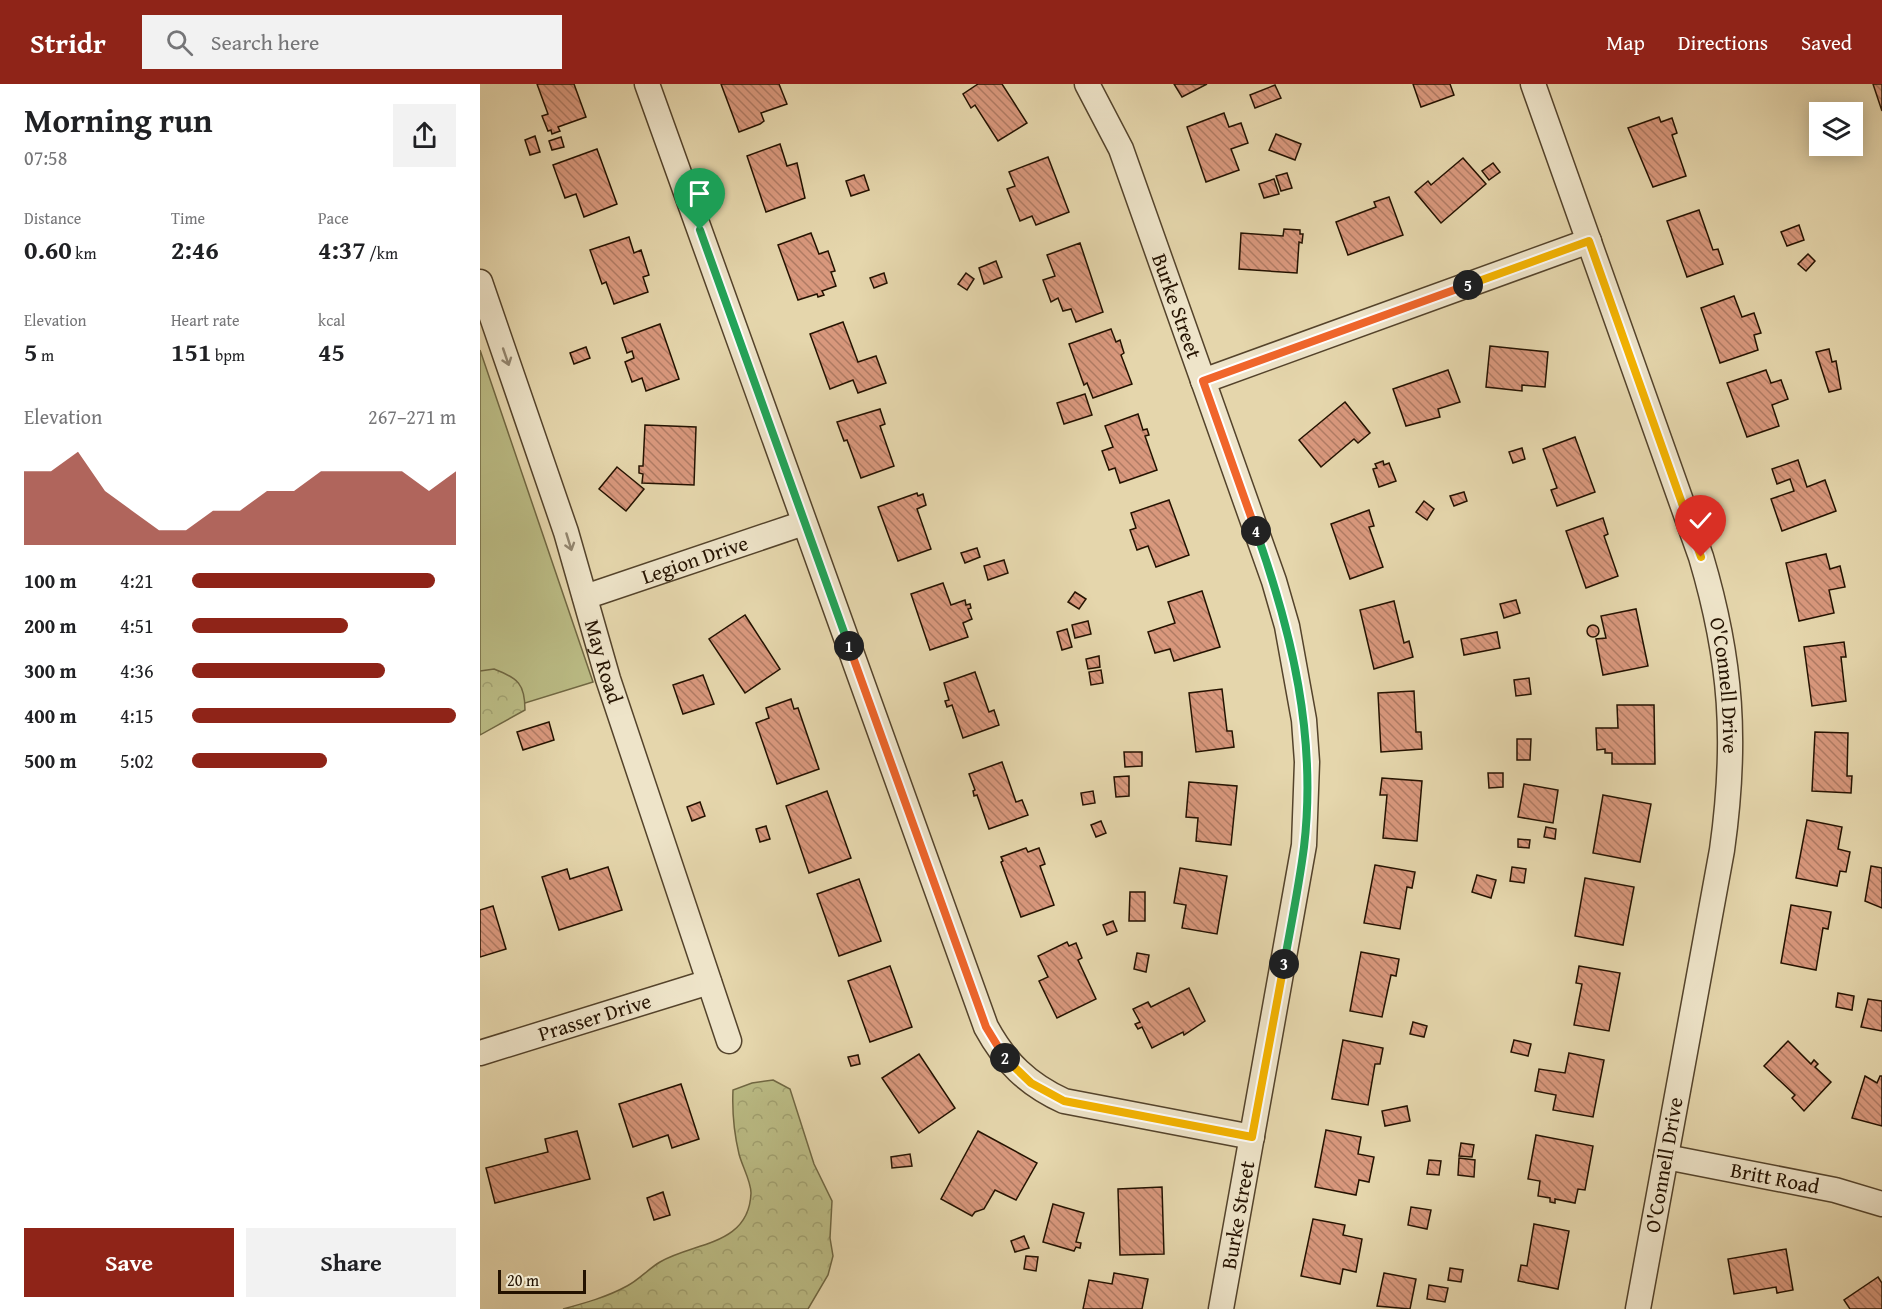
<!DOCTYPE html>
<meta charset="utf-8">
<style>
body{margin:0;font-family:"Gentium Book Plus",serif;background:#f2f2f2;color:#202124;height:100vh;display:flex;flex-direction:column;font-size:22px;white-space:nowrap}
*{box-sizing:border-box;margin:0}
p{font-size:20px;color:#757577}
.icon{flex:none;width:33px;height:33px;fill:none;stroke:currentColor;stroke-width:2;stroke-linecap:round;stroke-linejoin:round}
.map{position:relative;flex:1;overflow:hidden}
.sheet{display:flex;flex-direction:column;background:#fff;width:480px}
.sheet>*{flex:none}
.fabs{position:absolute;left:1329px;top:18px;display:grid;gap:12px}
.fabs a{display:grid;place-items:center;width:54px;height:54px;border-radius:0px;background:#fff;box-shadow:0 3px 15px #0003;font-size:30px}
.scale{position:absolute;left:18px;bottom:15px;width:88px;box-sizing:border-box;padding-left:6px;border:3px solid #241200;border-top:0;font-size:16px;line-height:21px;white-space:nowrap;color:#241200;-webkit-text-stroke:4px #eee4c9;paint-order:stroke}
.pin{position:absolute;display:grid;place-items:center;width:51px;height:51px;color:#fff;margin:-62px -26px;border-radius:50% 50% 50% 0;rotate:-45deg;box-shadow:0 0 6px #0007}
.pin .icon{rotate:45deg}
.km{position:absolute;width:30px;height:30px;margin:-15px;border-radius:50%;background:#222;color:#fff;font-size:16px;line-height:30px;text-align:center}
.round{display:grid;place-items:center;flex:none;width:63px;height:63px;border-radius:0px;background:#f2f2f2}
.overview{display:flex;align-items:center;justify-content:space-between;height:102px;padding:0 24px}
h1{font-size:33px;font-weight:700;line-height:45px}
.figures{display:grid;grid-template-columns:repeat(3,1fr);gap:9px;height:102px;padding:6px 24px}
.figures div{display:grid;align-content:center}
.figures b{font-size:26px;font-weight:700}
.figures small{font-size:16px;font-weight:400}
.figures p{font-size:16px}
.chart{height:168px;padding:12px 24px}
.chart p{display:flex;justify-content:space-between}
.chart svg{width:100%;height:108px;margin-top:6px;fill:#8f2418;opacity:.7}
.cta{display:flex;gap:12px;margin-top:auto;padding:12px 24px}
.cta a{flex:1;height:69px;border-radius:0px;background:#8f2418;color:#fff;font-size:24px;font-weight:700;line-height:69px;text-align:center}
.cta a+a{background:#f2f2f2;color:#202124}
ul{padding:0 24px;list-style:none;font-size:20px}
li{display:grid;grid-template-columns:96px 72px 1fr;align-items:center;height:45px}
li i{height:15px;border-radius:8px;background:#8f2418}
header{display:flex;align-items:center;gap:36px;box-sizing:border-box;height:84px;padding:0 30px;background:#8f2418;color:#fff}
header strong{font-size:28px}
nav{display:flex;gap:33px;margin-inline-start:auto;font-size:21px}
.search{width:420px;height:54px;background:#f2f2f2;display:flex;align-items:center;gap:15px;box-sizing:border-box;padding:0 21px;border-radius:0px;color:#757577;font-size:22px}
main{display:flex;flex:1;min-height:0}
.map>svg:first-child{display:block}
.green{fill:#bbbc85;stroke:#706742;stroke-width:1.5}
.forest{fill:url(#forest-crowns);stroke:#706742;stroke-width:1.5}
.building{fill:url(#building-back-hatch);stroke:#241200;stroke-width:1.5}
.lines{fill:none;stroke-linecap:round;stroke-linejoin:round}
.street-casing{stroke:#54432b;stroke-width:27}
.street{stroke:#eee4c9;stroke-width:24}
.oneway{stroke:#93866f}
.split-1-casing{stroke:#fff;stroke-width:12}
.split-2-casing{stroke:#fff;stroke-width:12}
.split-3-casing{stroke:#fff;stroke-width:12}
.split-4-casing{stroke:#fff;stroke-width:12}
.split-5-casing{stroke:#fff;stroke-width:12}
.split-6-casing{stroke:#fff;stroke-width:12}
.split-1{stroke:#22a559;stroke-width:8}
.split-2{stroke:#f0652b;stroke-width:8}
.split-3{stroke:#f5b400;stroke-width:8}
.split-4{stroke:#22a559;stroke-width:8}
.split-5{stroke:#f0652b;stroke-width:8}
.split-6{stroke:#f5b400;stroke-width:8}
.labels{text-anchor:middle;stroke-width:4.5;stroke-linejoin:round;paint-order:stroke}
.street-label{font-size:21px;fill:#241200;stroke:#eee4c9}
</style>
<header>
<strong>Stridr</strong>
<div class="search"><svg class="icon" aria-label="search" viewBox="0 0 24 24"><circle cx="10" cy="10" r="6"/><path d="M15 15l6 6"/></svg>Search here</div>
<nav><a>Map</a><a>Directions</a><a>Saved</a></nav>
</header>
<main>
<section class="sheet">
<div class="overview"><div><h1>Morning run</h1><p>07:58</p></div><a class="round"><svg class="icon" aria-label="share" viewBox="0 0 24 24"><path d="M12 15V3M7 8l5-5 5 5M5 13v7h14v-7"/></svg></a></div>
<div class="figures">
<div><p>Distance</p><b>0.60<small> km</small></b></div>
<div><p>Time</p><b>2:46</b></div>
<div><p>Pace</p><b>4:37<small> /km</small></b></div>
</div>
<div class="figures">
<div><p>Elevation</p><b>5<small> m</small></b></div>
<div><p>Heart rate</p><b>151<small> bpm</small></b></div>
<div><p>kcal</p><b>45</b></div>
</div>
<div class="chart"><p><span>Elevation</span>267–271 m</p>
<svg viewBox="0 0 160 44" preserveAspectRatio="none"><path d="M0 44V14L10 14L20 6L30 22L40 30L50 38L60 38L70 30L80 30L90 22L100 22L110 14L120 14L130 14L140 14L150 22L160 14V44z"/></svg>
</div>
<ul>
<li><b>100 m</b>4:21<i style="width:92%"></i></li>
<li><b>200 m</b>4:51<i style="width:59%"></i></li>
<li><b>300 m</b>4:36<i style="width:73%"></i></li>
<li><b>400 m</b>4:15<i style="width:100%"></i></li>
<li><b>500 m</b>5:02<i style="width:51%"></i></li>
</ul>
<div class="cta"><a>Save</a><a>Share</a></div>
</section>
<div class="map">
<svg width="1402" height="1225" viewBox="0 0 1402 1225">
<defs>
<pattern id="forest-crowns" width="20" height="18" patternUnits="userSpaceOnUse" patternTransform="scale(1.5)"><rect width="20" height="18" fill="#bbbc85"/><path d="M2 6a3 3 0 1 1 6 0M12 15a3 3 0 1 1 6 0" fill="none" stroke="#a1a171"/></pattern>
<pattern id="building-back-hatch" width="6" height="6" patternUnits="userSpaceOnUse" patternTransform="scale(1.5)"><rect width="6" height="6" fill="#d9987d"/><path d="M-1 5l2 2M0 0l6 6M5-1l2 2" fill="none" stroke="#b07b64"/></pattern>
</defs>
<rect width="100%" height="100%" fill="#e5d6ac"/>
<filter id="stains"><feTurbulence type="fractalNoise" baseFrequency=".00333" numOctaves="4"/><feColorMatrix values="0 0 0 0 .2 0 0 0 0 .09 0 0 0 0 .02 0 0 0 .5 -.17"/></filter>
<radialGradient id="worn" r=".72"><stop offset=".6" stop-color="#630" stop-opacity="0"/><stop offset="1" stop-color="#630" stop-opacity=".3"/></radialGradient>
<!-- green -->
<polygon class="green" points="0,266 113,598 0,633"/>
<!-- forest -->
<g class="forest">
<path d="M14 585C38 594 45 600 45 626L0 651V587Z"/>
<path d="M293 996 310 1005 334 1080 352 1117 350 1154 353 1172 348 1191 328 1225H83C105 1219 127 1213 147 1202 159 1196 168 1185 180 1178 214 1158 269 1162 271 1109 271 1097 262 1082 259 1070 254 1049 252 1028 253 1006L272 999Z"/>
</g>
<!-- building -->
<g class="building">
<polygon points="57,0 94,0 106,33 78,43 80,47 72,50 71,46 68,47 62,32 68,30"/>
<polygon points="241,0 299,0 307,20 281,29 284,37 280,40 259,48"/>
<polygon points="498,0 522,0 547,39 518,57 495,21 491,24 483,10"/>
<polygon points="694,0 727,0 702,13"/>
<polygon points="933,0 970,0 974,11 941,23"/>
<polygon points="1393,0 1402,0 1402,27"/>
<polygon points="795,1 801,14 775,24 770,11"/>
<polygon points="744,29 749,43 761,39 768,59 751,65 759,86 726,98 707,43"/>
<polygon points="1179,33 1181,38 1192,34 1197,49 1192,51 1206,92 1173,103 1148,44"/>
<polygon points="796,50 821,60 815,76 789,66"/>
<polygon points="55,52 60,68 50,71 45,56"/>
<polygon points="81,53 84,63 72,66 69,57"/>
<polygon points="300,60 307,82 317,79 325,114 286,128 267,72"/>
<polygon points="117,65 137,120 104,133 96,110 85,114 73,81"/>
<polygon points="568,73 589,128 556,141 552,132 540,137 527,105 535,102 529,88"/>
<polygon points="983,74 1006,100 961,139 935,108 948,97 951,101"/>
<polygon points="1013,79 1020,88 1009,96 1002,87"/>
<polygon points="807,89 812,104 801,107 796,92"/>
<polygon points="384,91 389,106 371,112 366,97"/>
<polygon points="794,95 799,110 784,114 779,100"/>
<polygon points="909,113 923,151 868,171 856,138 896,123 894,118"/>
<polygon points="1219,126 1233,166 1238,165 1243,180 1207,193 1187,137"/>
<polygon points="1319,141 1324,156 1307,162 1301,148"/>
<polygon points="804,145 820,146 820,150 823,150 822,159 819,158 817,189 759,185 761,149 803,152"/>
<polygon points="331,149 339,170 348,167 355,187 351,188 356,202 342,207 344,211 338,213 337,210 318,216 298,161"/>
<polygon points="149,153 154,169 161,166 169,191 163,193 168,208 134,220 126,198 122,200 110,166"/>
<polygon points="600,159 623,228 596,238 591,225 583,227 578,214 571,218 563,196 575,192 567,171"/>
<polygon points="1328,170 1335,177 1326,187 1318,180"/>
<polygon points="516,177 522,193 504,200 499,184"/>
<polygon points="404,189 407,199 394,204 390,194"/>
<polygon points="486,189 494,195 487,206 478,200"/>
<polygon points="1254,212 1262,233 1274,229 1281,249 1274,251 1278,266 1240,279 1221,224"/>
<polygon points="363,238 378,278 396,272 406,299 378,309 373,296 350,305 330,250"/>
<polygon points="180,240 199,295 166,307 162,294 152,298 145,278 154,274 152,267 147,269 142,254"/>
<polygon points="631,245 636,258 640,256 644,269 641,271 652,300 613,314 607,299 604,301 589,260"/>
<polygon points="1010,262 1068,268 1065,303 1042,301 1042,307 1006,303"/>
<polygon points="106,263 110,274 94,280 90,269"/>
<polygon points="1349,265 1352,278 1356,277 1361,305 1349,308 1336,268"/>
<polygon points="968,286 980,318 958,325 960,333 926,342 913,305"/>
<polygon points="1286,286 1291,299 1301,296 1308,315 1292,321 1299,342 1267,353 1247,299"/>
<polygon points="605,310 612,331 584,340 577,319"/>
<polygon points="865,318 890,349 878,359 874,355 841,383 819,356"/>
<polygon points="400,325 405,340 400,342 414,382 381,394 367,356 364,357 357,338"/>
<polygon points="658,330 663,346 667,345 669,351 665,352 677,386 640,399 635,384 629,386 622,367 633,363 625,342"/>
<polygon points="165,341 216,343 214,401 162,399 163,390 159,389 159,382 163,382"/>
<polygon points="1095,353 1115,408 1077,422 1071,406 1077,404 1063,365"/>
<polygon points="1042,364 1045,375 1033,379 1029,368"/>
<polygon points="1318,376 1327,403 1345,396 1356,427 1302,447 1291,415 1314,407 1310,395 1297,400 1292,385"/>
<polygon points="903,377 904,381 909,379 916,397 899,403 893,385 897,384 895,380"/>
<polygon points="137,383 164,405 146,427 119,405"/>
<polygon points="984,408 987,417 974,422 970,412"/>
<polygon points="437,409 438,412 443,410 446,421 437,425 451,465 418,477 398,423"/>
<polygon points="689,416 709,471 676,483 668,462 657,466 650,446 656,444 651,429"/>
<polygon points="944,417 954,425 947,436 936,428"/>
<polygon points="889,426 894,442 889,443 903,483 870,495 851,440"/>
<polygon points="1123,434 1128,450 1124,452 1138,492 1106,504 1086,447"/>
<polygon points="497,464 500,473 485,479 481,469"/>
<polygon points="1346,470 1350,485 1360,482 1365,503 1349,506 1354,529 1319,537 1306,479"/>
<polygon points="524,476 528,489 508,496 504,482"/>
<polygon points="463,499 471,521 485,516 486,521 490,520 491,524 488,525 492,535 483,539 488,553 450,566 431,510"/>
<polygon points="722,507 740,563 694,577 690,565 675,569 668,548 695,539 688,518"/>
<polygon points="595,508 606,515 599,525 588,518"/>
<polygon points="1036,516 1040,529 1024,534 1020,520"/>
<polygon points="914,517 924,559 929,557 933,573 894,585 880,526"/>
<polygon points="1156,525 1168,582 1123,591 1116,555 1126,554 1121,532"/>
<polygon points="265,531 300,585 265,609 229,555"/>
<polygon points="608,537 611,550 595,554 592,541"/>
<circle cx="1113" cy="547" r="6"/>
<polygon points="587,545 592,563 582,566 577,548"/>
<polygon points="1017,548 1020,564 984,571 981,555"/>
<polygon points="1364,558 1366,573 1361,573 1366,617 1332,622 1324,563"/>
<polygon points="619,572 620,583 608,585 606,575"/>
<polygon points="621,586 623,599 611,601 609,588"/>
<polygon points="495,588 509,628 514,626 519,641 483,654 472,621 467,623 465,617 469,616 464,599"/>
<polygon points="223,591 234,620 203,630 193,601"/>
<polygon points="1049,594 1051,610 1036,612 1034,596"/>
<polygon points="742,605 747,647 752,647 754,663 716,668 709,609"/>
<polygon points="934,607 936,648 941,648 942,665 901,668 898,609"/>
<polygon points="311,615 314,625 318,624 339,685 297,700 276,639 289,634 286,624"/>
<polygon points="1137,621 1174,621 1175,680 1132,680 1132,669 1125,669 1125,665 1117,666 1116,644 1138,644"/>
<polygon points="69,638 74,656 43,666 37,648"/>
<polygon points="1335,648 1368,649 1367,692 1372,692 1371,709 1332,707"/>
<polygon points="1037,655 1051,655 1050,676 1037,676"/>
<polygon points="644,668 662,668 662,682 645,683"/>
<polygon points="522,678 536,718 542,716 548,731 509,745 497,711 494,712 493,707 495,706 489,690"/>
<polygon points="1008,689 1023,689 1023,703 1009,704"/>
<polygon points="649,692 649,712 636,713 634,693"/>
<polygon points="902,694 942,697 937,757 903,754 907,711 900,711"/>
<polygon points="709,698 757,702 751,761 716,757 718,734 706,733"/>
<polygon points="1044,700 1078,706 1073,739 1038,733"/>
<polygon points="347,707 371,774 329,789 306,722"/>
<polygon points="613,707 615,719 603,721 601,709"/>
<polygon points="1123,711 1171,720 1160,778 1113,769"/>
<polygon points="220,718 225,732 212,737 207,723"/>
<polygon points="1327,736 1362,743 1358,765 1370,768 1366,788 1360,787 1357,802 1316,794"/>
<polygon points="621,737 626,749 616,753 611,741"/>
<polygon points="286,742 290,755 280,758 276,745"/>
<polygon points="1066,743 1076,745 1075,755 1064,753"/>
<polygon points="1038,755 1050,756 1049,764 1038,763"/>
<polygon points="546,764 548,768 559,764 565,780 560,782 574,821 541,833 521,778 523,777 521,773"/>
<polygon points="895,781 935,788 932,804 927,803 920,845 884,839"/>
<polygon points="1391,782 1402,784 1402,824 1385,817"/>
<polygon points="128,783 142,826 79,846 62,793 87,785 90,795"/>
<polygon points="1032,783 1046,785 1044,799 1030,797"/>
<polygon points="700,784 747,792 737,850 702,844 706,821 694,819"/>
<polygon points="997,791 1016,796 1011,814 992,808"/>
<polygon points="1105,794 1154,803 1143,861 1095,852"/>
<polygon points="379,795 401,857 359,872 337,810"/>
<polygon points="650,808 665,808 665,837 649,837"/>
<polygon points="1311,821 1351,828 1348,845 1343,844 1336,886 1301,879"/>
<polygon points="13,822 26,865 0,873 0,826"/>
<polygon points="633,837 637,847 627,851 623,841"/>
<polygon points="587,858 589,862 596,859 602,874 598,876 616,915 577,934 559,897 568,893 558,872"/>
<polygon points="881,868 919,875 916,892 911,891 902,933 870,927"/>
<polygon points="657,869 669,871 666,888 654,885"/>
<polygon points="410,882 432,943 390,958 368,897"/>
<polygon points="1099,882 1140,889 1129,947 1094,941 1102,900 1096,899"/>
<polygon points="709,904 725,937 704,951 703,948 672,964 662,943 658,945 655,940 660,938 653,925 668,918 671,923"/>
<polygon points="1358,909 1374,912 1372,926 1356,923"/>
<polygon points="1388,915 1402,917 1402,947 1381,943"/>
<polygon points="933,938 947,942 944,953 930,950"/>
<polygon points="863,956 903,964 900,980 895,980 888,1021 852,1015"/>
<polygon points="1034,956 1051,960 1048,972 1031,968"/>
<polygon points="1308,957 1331,980 1334,976 1338,980 1335,983 1351,998 1324,1027 1312,1014 1315,1011 1284,982"/>
<polygon points="1089,969 1124,976 1113,1033 1073,1026 1076,1011 1055,1007 1059,985 1085,989"/>
<polygon points="439,970 475,1024 439,1049 402,994"/>
<polygon points="378,971 380,980 371,982 368,973"/>
<polygon points="1385,992 1397,999 1400,992 1402,992 1402,1042 1372,1034"/>
<polygon points="201,1000 219,1055 192,1064 188,1051 153,1063 139,1020"/>
<polygon points="927,1022 930,1037 905,1042 902,1027"/>
<polygon points="846,1046 881,1053 878,1070 894,1073 889,1098 879,1096 876,1111 835,1103"/>
<polygon points="97,1047 110,1095 15,1119 6,1084 68,1068 65,1055"/>
<polygon points="498,1047 557,1079 536,1116 515,1106 504,1125 495,1128 492,1132 461,1115"/>
<polygon points="1056,1051 1113,1062 1105,1106 1098,1105 1095,1119 1075,1115 1075,1119 1070,1118 1070,1114 1058,1112 1060,1097 1048,1095"/>
<polygon points="981,1059 994,1061 992,1073 979,1072"/>
<polygon points="430,1070 432,1082 412,1084 411,1073"/>
<polygon points="979,1074 995,1076 994,1093 978,1091"/>
<polygon points="949,1076 961,1077 959,1091 947,1090"/>
<polygon points="682,1103 684,1170 640,1171 638,1105"/>
<polygon points="183,1108 190,1131 174,1136 167,1114"/>
<polygon points="573,1120 604,1129 596,1158 601,1159 600,1164 596,1163 594,1167 563,1158"/>
<polygon points="931,1123 951,1126 947,1145 928,1141"/>
<polygon points="833,1135 865,1141 863,1151 882,1155 876,1188 863,1185 860,1200 821,1192"/>
<polygon points="1054,1140 1089,1147 1078,1205 1038,1197 1041,1181 1047,1182"/>
<polygon points="544,1152 549,1164 535,1168 531,1157"/>
<polygon points="1306,1165 1313,1206 1297,1209 1296,1203 1254,1210 1248,1175"/>
<polygon points="546,1172 558,1173 556,1187 544,1185"/>
<polygon points="970,1184 983,1186 981,1198 968,1196"/>
<polygon points="634,1189 668,1195 662,1225 603,1225 609,1196 632,1200"/>
<polygon points="904,1189 936,1195 930,1225 897,1222"/>
<polygon points="1398,1193 1402,1199 1402,1225 1370,1225 1364,1216"/>
<polygon points="949,1201 968,1204 965,1218 947,1215"/>
</g>
<g class="lines">
<!-- street casing -->
<g class="street-casing">
<g id="street">
<path d="M167 0 506 943C525 978 547 1000 584 1017L772 1053"/>
<path id="s1" d="M607 0 641 65 794 497 807 542 824 636 827 678 824 761 741 1225"/>
<path id="s2" d="M1053 0 1221 473C1252 577 1257 659 1242 766L1158 1225"/>
<path id="s3" d="M0 198 86 448 128 595 249 957"/>
<polyline points="723,297 1109,157"/>
<path id="s4" d="M105 513 324 439"/>
<path id="s5" d="M0 969 229 898"/>
<path id="s6" d="M1186 1073 1355 1106 1402 1120"/>
</g>
</g>
<!-- street -->
<use href="#street" class="street"/>
</g>
<!-- one-way arrows -->
<defs><path id="oneway-shaft" d="M-6 0H5M1.5-3L5.5 0L1.5 3" fill="none" stroke-width="1.6" stroke-linecap="round" stroke-linejoin="round" transform="scale(1.5)"/></defs>
<g class="oneway">
<use href="#oneway-shaft" transform="translate(26 273) rotate(71)"/>
<use href="#oneway-shaft" transform="translate(89 458) rotate(73)"/>
</g>
<g class="lines">
<!-- split-1 casing -->
<g class="split-1-casing">
<polyline id="split-1" points="220,146 369,562"/>
</g>
<!-- split-2 casing -->
<g class="split-2-casing">
<polyline id="split-2" points="369,562 506,943 525,974"/>
</g>
<!-- split-3 casing -->
<g class="split-3-casing">
<polyline id="split-3" points="525,974 551,999 584,1017 772,1053 804,880"/>
</g>
<!-- split-4 casing -->
<g class="split-4-casing">
<path id="split-4" d="M776 447C812 549 837 653 824 763 819 802 811 841 804 880"/>
</g>
<!-- split-5 casing -->
<g class="split-5-casing">
<polyline id="split-5" points="776,447 723,297 988,201"/>
</g>
<!-- split-6 casing -->
<g class="split-6-casing">
<polyline id="split-6" points="988,201 1109,157 1221,473"/>
</g>
<!-- split-1 -->
<use href="#split-1" class="split-1"/>
<!-- split-2 -->
<use href="#split-2" class="split-2"/>
<!-- split-3 -->
<use href="#split-3" class="split-3"/>
<!-- split-4 -->
<use href="#split-4" class="split-4"/>
<!-- split-5 -->
<use href="#split-5" class="split-5"/>
<!-- split-6 -->
<use href="#split-6" class="split-6"/>
</g>
<g class="labels">
<!-- street labels -->
<g class="street-label">
<text dy="7" stroke="none"><textPath href="#s1" startOffset="240">Burke Street</textPath></text>
<text dy="7" stroke="none"><textPath href="#s4" startOffset="116">Legion Drive</textPath></text>
<text dy="7" stroke="none"><textPath href="#s3" startOffset="399">May Road</textPath></text>
<text dy="7" stroke="none"><textPath href="#s2" startOffset="633">O'Connell Drive</textPath></text>
<text dy="7" stroke="none"><textPath href="#s5" startOffset="120">Prasser Drive</textPath></text>
<text transform="translate(1184 1081) rotate(-80)" y="7">O'Connell Drive</text>
<text dy="7" stroke="none"><textPath href="#s6" startOffset="111">Britt Road</textPath></text>
<text transform="translate(758 1131) rotate(-80)" y="7">Burke Street</text>
</g>
</g>
<rect width="100%" height="100%" filter="url(#stains)"/>
<rect width="100%" height="100%" fill="url(#worn)"/>
</svg>
<div class="fabs">
<a><svg class="icon" aria-label="layers" viewBox="0 0 24 24"><path d="M12 4l9 5-9 5-9-5zM3 14l9 5 9-5"/></svg></a>
</div>
<div class="scale">20 m</div>
<div class="pin" style="left:220px;top:146px;background:#1e9e55"><svg class="icon" aria-label="arrive" viewBox="0 0 24 24"><path d="M6 21V4h12l-3 4 3 4H6"/></svg></div>
<div class="pin" style="left:1221px;top:473px;background:#d93025"><svg class="icon" aria-label="check" viewBox="0 0 24 24"><path d="M5 12l5 5 9-10"/></svg></div>
<b class="km" style="left:369px;top:562px">1</b>
<b class="km" style="left:525px;top:974px">2</b>
<b class="km" style="left:804px;top:880px">3</b>
<b class="km" style="left:776px;top:447px">4</b>
<b class="km" style="left:988px;top:201px">5</b>
</div>
</main>
